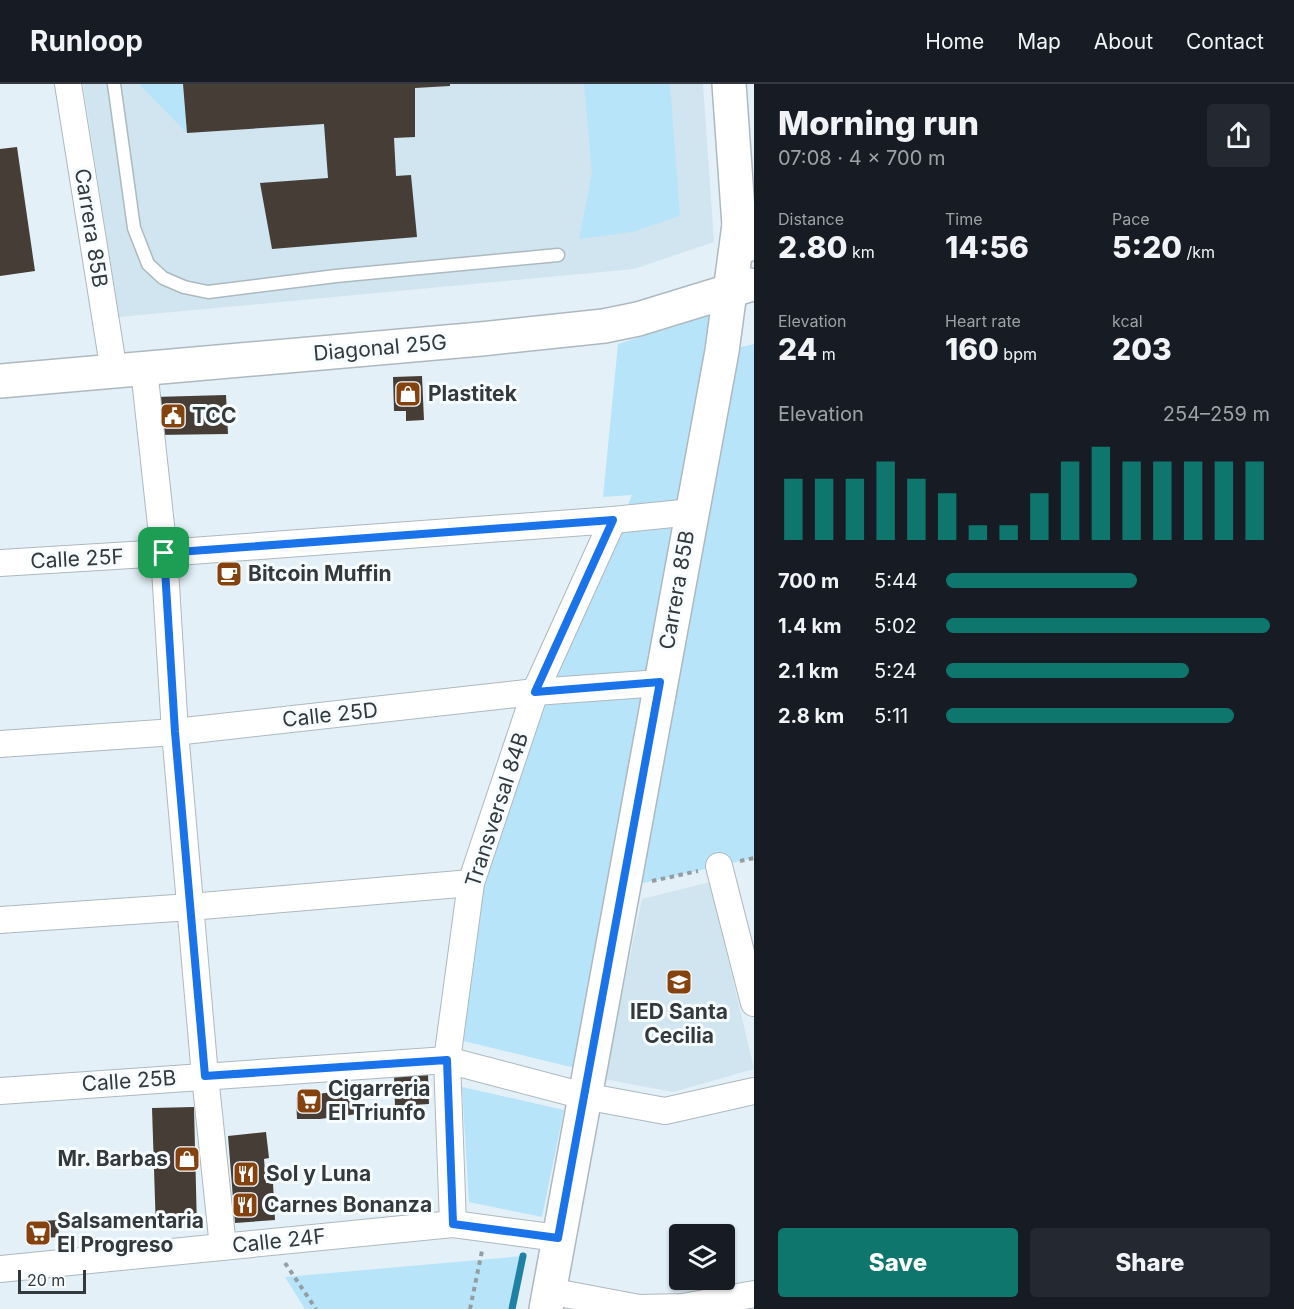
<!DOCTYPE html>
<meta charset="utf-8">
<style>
body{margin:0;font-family:Inter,sans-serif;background:#242831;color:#f1f3f6;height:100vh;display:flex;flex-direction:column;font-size:22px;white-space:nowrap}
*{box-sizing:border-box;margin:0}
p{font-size:20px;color:#9ea1a6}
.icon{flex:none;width:33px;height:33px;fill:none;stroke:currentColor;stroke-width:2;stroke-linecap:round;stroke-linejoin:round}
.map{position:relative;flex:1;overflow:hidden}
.details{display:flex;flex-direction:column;background:#171b24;width:540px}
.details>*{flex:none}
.controls{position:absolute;left:669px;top:1140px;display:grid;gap:12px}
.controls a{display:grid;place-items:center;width:66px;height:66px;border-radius:6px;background:#171b24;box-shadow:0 2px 4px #0004;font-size:30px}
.scale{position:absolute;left:18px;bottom:15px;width:68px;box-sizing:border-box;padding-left:6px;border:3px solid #34393c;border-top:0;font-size:16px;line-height:21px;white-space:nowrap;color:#34393c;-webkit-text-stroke:4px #f7fcff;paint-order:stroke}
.pin{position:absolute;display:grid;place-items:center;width:51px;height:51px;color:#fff;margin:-26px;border-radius:12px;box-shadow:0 3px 9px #0006}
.round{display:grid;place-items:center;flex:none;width:63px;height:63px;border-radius:6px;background:#242831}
.summary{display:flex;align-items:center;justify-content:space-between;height:102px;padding:0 24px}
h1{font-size:33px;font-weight:800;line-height:45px}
.stats{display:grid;grid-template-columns:repeat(3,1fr);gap:9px;height:102px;padding:6px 24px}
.stats div{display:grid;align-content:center}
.stats b{font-size:30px;font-weight:800}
.stats small{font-size:16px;font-weight:400}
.stats p{font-size:16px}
.chart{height:168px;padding:12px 24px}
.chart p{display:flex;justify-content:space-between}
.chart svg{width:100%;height:108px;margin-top:6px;stroke:#0f766e;stroke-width:6}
.action{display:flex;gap:12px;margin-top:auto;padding:12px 24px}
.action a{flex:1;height:69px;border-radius:6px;background:#0f766e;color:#fff;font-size:24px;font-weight:800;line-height:69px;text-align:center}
.action a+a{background:#242831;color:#f1f3f6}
ul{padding:0 24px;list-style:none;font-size:20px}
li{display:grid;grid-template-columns:96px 72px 1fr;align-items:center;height:45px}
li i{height:15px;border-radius:8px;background:#0f766e}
header{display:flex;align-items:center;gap:36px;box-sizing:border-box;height:84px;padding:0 30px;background:#171b24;border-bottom:2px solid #363941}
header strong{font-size:28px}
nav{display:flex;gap:33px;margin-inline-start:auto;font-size:21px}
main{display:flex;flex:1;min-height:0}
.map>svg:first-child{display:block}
.built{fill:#d0e5ef}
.green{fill:#b8e4f9}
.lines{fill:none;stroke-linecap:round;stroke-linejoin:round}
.stream{stroke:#1f82a4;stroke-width:7}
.building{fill:#463d37}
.lane-casing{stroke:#adb9bf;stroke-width:15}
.street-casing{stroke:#adb9bf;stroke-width:28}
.secondary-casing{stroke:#adb9bf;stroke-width:36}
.path{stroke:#939da2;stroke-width:4;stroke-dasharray:4.5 4.5;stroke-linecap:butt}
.lane{stroke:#fff;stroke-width:12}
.street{stroke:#fff;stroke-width:26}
.secondary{stroke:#fff;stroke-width:33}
.route-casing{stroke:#fff;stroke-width:12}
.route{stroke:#1a73e8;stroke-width:8}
.labels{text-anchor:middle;stroke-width:6;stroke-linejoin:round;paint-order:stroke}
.street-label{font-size:21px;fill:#34393c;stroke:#f7fcff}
.poi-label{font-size:21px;font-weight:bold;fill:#34393c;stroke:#f7fcff;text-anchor:start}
</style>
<header>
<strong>Runloop</strong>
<nav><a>Home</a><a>Map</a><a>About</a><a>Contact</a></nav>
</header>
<main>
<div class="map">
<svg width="754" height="1225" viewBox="0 0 754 1225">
<rect width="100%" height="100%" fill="#e3f0f7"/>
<!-- built -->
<g class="built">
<polygon points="83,0 703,0 714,158 634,185 119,233"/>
<polygon points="710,798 754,985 673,1008 604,995 642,815"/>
</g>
<!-- green -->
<g class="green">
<polygon points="139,0 183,0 187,49"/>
<polygon points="584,0 670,0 680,132 632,148 579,155 592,89"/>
<polygon points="714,230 575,984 459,956 480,813 543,626 632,411 603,413 618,260"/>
<polygon points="754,260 754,774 639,800 737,264"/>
<polygon points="462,1003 564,1026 542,1133 469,1118"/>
<polygon points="523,1172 512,1225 305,1225 285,1193"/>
</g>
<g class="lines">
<!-- stream -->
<polyline class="stream" points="512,1225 523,1172"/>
</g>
<!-- building -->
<g class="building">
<polygon points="183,0 450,0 450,2 415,4 415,53 394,54 396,92 411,91 417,153 272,165 260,99 328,94 324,40 187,49"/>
<polygon points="17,63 35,187 0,192 0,65"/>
<polygon points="422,292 424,336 406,337 406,327 394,327 393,293"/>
<polygon points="226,311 228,350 155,351 154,313"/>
<polygon points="428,990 429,1020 395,1022 394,991"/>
<polygon points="354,1005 357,1030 320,1035 297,1035 296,1013"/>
<polygon points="194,1023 197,1144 156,1146 152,1024"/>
<polygon points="266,1048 269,1074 264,1075 266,1099 273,1099 275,1136 235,1139 228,1052"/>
<polygon points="58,1136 59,1153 29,1155 28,1138"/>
</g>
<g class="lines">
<!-- lane casing -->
<g class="lane-casing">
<polyline id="lane" points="114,0 134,144 148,180 163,194 184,203 208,208 336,192 558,171"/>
</g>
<!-- street casing -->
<g class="street-casing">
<g id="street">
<polyline points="68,0 114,288"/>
<polyline points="144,285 164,469 175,648 205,992 223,1163"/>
<polyline points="0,479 164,469 613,436 692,428"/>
<polyline points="0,660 175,648 535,608 660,599"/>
<polyline points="719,782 754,919"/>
<polyline points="0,836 190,823 471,799"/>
<polyline points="0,1007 447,976 584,1012 665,1027 754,1007"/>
<polyline points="453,1140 447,976 471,799 535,608 613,436"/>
<polyline points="0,1185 453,1140 558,1154"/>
<polyline points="549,1207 639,1224 683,1223 754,1210"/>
</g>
</g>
<!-- secondary casing -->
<g class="secondary-casing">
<g id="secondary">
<polyline points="729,0 739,141 747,161"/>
<polyline points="0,297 481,255 604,242 638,235 749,201"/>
<polyline points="546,1225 722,267 739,141"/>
</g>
</g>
<!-- path -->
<g class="path">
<polyline points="740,777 754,774"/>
<polyline points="652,797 698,787"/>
<polyline points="285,1179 316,1225"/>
<polyline points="470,1225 482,1167"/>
</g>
<!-- lane -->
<use href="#lane" class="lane"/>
<!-- street -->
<use href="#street" class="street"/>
<!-- secondary -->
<use href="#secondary" class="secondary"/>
</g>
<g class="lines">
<!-- route casing -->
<g class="route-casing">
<polygon id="route" points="613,436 535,608 660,598 558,1154 453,1140 447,976 205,992 175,648 164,469"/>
</g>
<!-- route -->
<use href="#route" class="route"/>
</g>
<!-- icons -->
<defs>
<g id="shop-square" transform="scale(1.35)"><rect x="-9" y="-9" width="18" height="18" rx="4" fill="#84430e" stroke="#f7fcff"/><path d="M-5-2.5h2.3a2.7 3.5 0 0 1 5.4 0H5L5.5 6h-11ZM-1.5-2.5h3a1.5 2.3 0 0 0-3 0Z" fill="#fff"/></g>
<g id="civic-square" transform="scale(1.35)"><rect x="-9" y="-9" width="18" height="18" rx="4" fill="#84430e" stroke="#f7fcff"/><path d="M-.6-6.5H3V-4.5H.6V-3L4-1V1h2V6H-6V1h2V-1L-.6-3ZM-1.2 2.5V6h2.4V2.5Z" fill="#fff"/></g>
<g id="cafe-square" transform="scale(1.35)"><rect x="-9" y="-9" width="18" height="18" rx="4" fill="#84430e" stroke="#f7fcff"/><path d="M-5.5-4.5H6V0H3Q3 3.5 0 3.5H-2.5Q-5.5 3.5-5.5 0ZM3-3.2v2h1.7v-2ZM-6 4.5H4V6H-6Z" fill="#fff"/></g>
<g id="school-square" transform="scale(1.35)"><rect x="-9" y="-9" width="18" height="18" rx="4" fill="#84430e" stroke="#f7fcff"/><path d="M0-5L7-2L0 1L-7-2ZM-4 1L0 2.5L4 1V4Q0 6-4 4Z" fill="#fff"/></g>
<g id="supermarket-square" transform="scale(1.35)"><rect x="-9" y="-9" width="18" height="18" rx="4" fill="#84430e" stroke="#f7fcff"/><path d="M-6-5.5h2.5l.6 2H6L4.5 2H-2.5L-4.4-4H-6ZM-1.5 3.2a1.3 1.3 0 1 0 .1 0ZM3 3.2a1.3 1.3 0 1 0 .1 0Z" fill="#fff"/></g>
<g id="restaurant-square" transform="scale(1.35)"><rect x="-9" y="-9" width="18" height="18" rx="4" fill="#84430e" stroke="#f7fcff"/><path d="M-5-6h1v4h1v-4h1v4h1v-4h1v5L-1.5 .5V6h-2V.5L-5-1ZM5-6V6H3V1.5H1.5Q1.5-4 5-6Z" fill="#fff"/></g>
</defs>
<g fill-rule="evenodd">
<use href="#shop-square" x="408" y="310"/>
<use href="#civic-square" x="173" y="332"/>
<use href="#cafe-square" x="229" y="490"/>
<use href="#school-square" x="679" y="898"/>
<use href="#supermarket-square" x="309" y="1017"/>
<use href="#shop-square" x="187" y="1075"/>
<use href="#restaurant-square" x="246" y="1090"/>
<use href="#restaurant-square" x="245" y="1121"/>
<use href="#supermarket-square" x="38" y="1149"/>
</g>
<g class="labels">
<!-- street labels -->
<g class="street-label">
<text transform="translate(91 144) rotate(81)" y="7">Carrera 85B</text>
<text transform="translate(380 264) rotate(-5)" y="7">Diagonal 25G</text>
<text transform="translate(77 475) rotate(-3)" y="7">Calle 25F</text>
<text transform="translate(677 506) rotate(-80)" y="7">Carrera 85B</text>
<text transform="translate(330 631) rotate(-6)" y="7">Calle 25D</text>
<text transform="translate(497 726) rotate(-72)" y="7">Transversal 84B</text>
<text transform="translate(129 997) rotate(-4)" y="7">Calle 25B</text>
<text transform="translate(279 1157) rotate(-6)" y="7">Calle 24F</text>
</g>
<!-- poi labels -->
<g class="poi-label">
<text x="428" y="317">Plastitek</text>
<text x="192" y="339">TCC</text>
<text x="248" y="497">Bitcoin Muffin</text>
<text x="679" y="935" text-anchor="middle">IED Santa<tspan x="679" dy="24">Cecilia</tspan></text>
<text x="328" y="1012">Cigarreria<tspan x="328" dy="24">El Triunfo</tspan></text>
<text x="168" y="1082" text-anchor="end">Mr. Barbas</text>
<text x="266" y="1097">Sol y Luna</text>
<text x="264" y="1128">Carnes Bonanza</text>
<text x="57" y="1144">Salsamentaria<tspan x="57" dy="24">El Progreso</tspan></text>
</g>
</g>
</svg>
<div class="controls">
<a><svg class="icon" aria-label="layers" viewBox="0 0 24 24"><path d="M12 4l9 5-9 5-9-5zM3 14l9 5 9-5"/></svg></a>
</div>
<div class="scale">20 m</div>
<div class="pin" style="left:164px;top:469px;background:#1e9e55"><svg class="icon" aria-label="arrive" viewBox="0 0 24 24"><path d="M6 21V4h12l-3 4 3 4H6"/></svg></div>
</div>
<section class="details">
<div class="summary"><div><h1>Morning run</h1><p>07:08 · 4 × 700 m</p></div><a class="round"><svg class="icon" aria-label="share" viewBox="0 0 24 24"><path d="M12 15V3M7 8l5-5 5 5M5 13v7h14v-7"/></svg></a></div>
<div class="stats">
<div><p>Distance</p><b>2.80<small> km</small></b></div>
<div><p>Time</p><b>14:56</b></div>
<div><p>Pace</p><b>5:20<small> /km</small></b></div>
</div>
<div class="stats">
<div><p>Elevation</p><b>24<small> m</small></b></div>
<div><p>Heart rate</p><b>160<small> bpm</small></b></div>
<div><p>kcal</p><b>203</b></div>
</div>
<div class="chart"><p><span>Elevation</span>254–259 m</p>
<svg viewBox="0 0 160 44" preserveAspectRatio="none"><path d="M5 44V19M15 44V19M25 44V19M35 44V12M45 44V19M55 44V25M65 44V38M75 44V38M85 44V25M95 44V12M105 44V6M115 44V12M125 44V12M135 44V12M145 44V12M155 44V12"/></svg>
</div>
<ul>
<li><b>700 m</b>5:44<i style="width:59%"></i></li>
<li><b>1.4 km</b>5:02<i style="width:100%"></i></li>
<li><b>2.1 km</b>5:24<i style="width:75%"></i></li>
<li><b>2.8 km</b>5:11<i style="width:89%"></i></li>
</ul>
<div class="action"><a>Save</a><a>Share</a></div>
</section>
</main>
